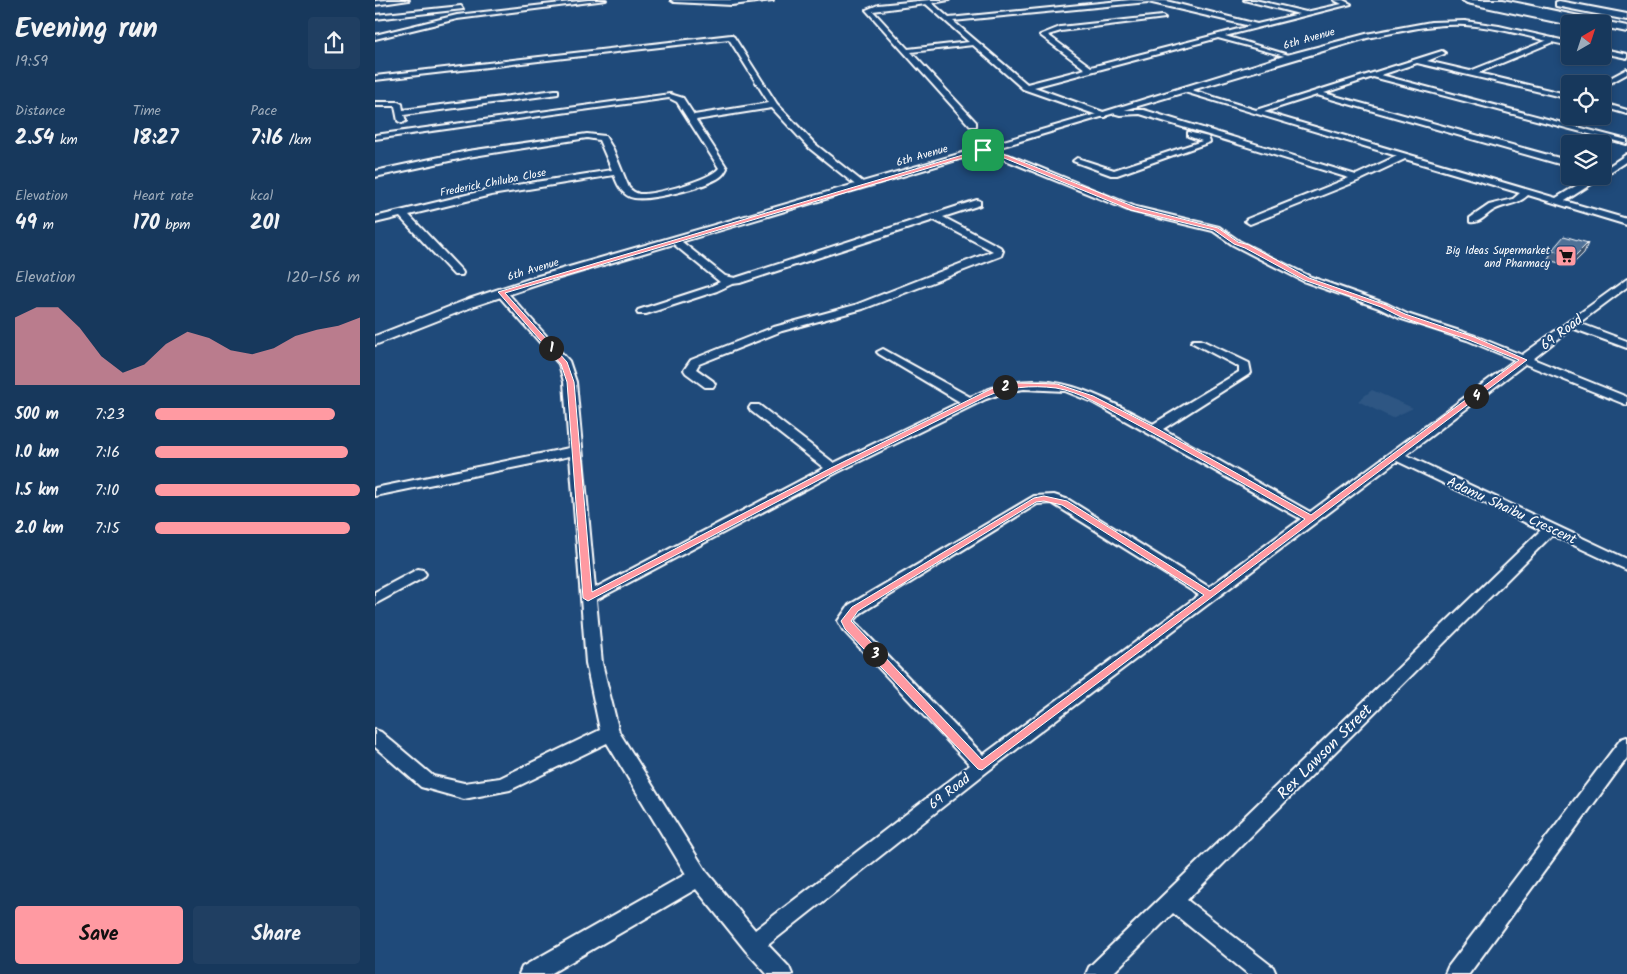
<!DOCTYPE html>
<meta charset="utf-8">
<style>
body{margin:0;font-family:Kalam,sans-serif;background:#203f62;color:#f1f3f6;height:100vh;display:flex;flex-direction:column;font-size:19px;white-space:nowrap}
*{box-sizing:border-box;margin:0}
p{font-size:16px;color:#9eacbb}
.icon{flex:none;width:28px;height:28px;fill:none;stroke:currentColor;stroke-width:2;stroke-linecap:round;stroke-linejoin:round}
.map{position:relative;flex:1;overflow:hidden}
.details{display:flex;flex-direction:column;background:#17385c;width:375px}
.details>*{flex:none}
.needle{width:32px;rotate:39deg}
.buttons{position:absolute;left:1186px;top:15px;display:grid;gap:10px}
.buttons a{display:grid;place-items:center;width:50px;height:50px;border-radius:5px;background:#17385c;box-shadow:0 2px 8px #0003,0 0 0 1px #365272;font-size:25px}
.pin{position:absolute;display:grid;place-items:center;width:42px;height:42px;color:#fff;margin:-21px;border-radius:10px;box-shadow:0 2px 8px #0006}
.km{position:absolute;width:25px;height:25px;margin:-12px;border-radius:50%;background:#222;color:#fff;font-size:14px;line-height:25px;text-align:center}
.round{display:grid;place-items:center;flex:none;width:52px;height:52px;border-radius:5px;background:#203f62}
.summary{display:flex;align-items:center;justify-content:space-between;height:85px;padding:0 15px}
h1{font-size:28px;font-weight:700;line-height:38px}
.metrics{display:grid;grid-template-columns:repeat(3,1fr);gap:8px;height:85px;padding:5px 15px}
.metrics div{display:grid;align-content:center}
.metrics b{font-size:21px;font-weight:700}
.metrics small{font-size:14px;font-weight:400}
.metrics p{font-size:14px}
.chart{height:140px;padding:10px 15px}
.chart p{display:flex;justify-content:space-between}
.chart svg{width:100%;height:90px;margin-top:5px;fill:#ff9aa2;opacity:.7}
.primary-button{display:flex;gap:10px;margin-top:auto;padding:10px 15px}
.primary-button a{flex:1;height:58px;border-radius:5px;background:#ff9aa2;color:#111;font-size:20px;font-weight:700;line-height:58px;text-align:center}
.primary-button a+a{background:#203f62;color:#f1f3f6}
ul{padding:0 15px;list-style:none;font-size:16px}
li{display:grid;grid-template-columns:80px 60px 1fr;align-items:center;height:38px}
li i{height:12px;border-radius:6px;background:#ff9aa2}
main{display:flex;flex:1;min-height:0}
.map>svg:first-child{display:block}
.built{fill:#2e5683}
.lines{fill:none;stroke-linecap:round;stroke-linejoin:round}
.minor-casing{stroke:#fff;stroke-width:4}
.tertiary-casing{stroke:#fff;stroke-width:4}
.trunk-casing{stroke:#fff;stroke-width:4}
.motorway-casing{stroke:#fff;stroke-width:4}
.minor{fill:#1f4a7a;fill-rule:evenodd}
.tertiary{fill:#1f4a7a;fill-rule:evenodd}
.trunk{fill:#1f4a7a;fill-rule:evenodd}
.motorway{fill:#1f4a7a;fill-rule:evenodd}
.wall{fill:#456182;stroke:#fff}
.shaded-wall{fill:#384f6a;stroke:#fff}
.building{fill:#507197;stroke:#fff}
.route{fill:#ff9aa2;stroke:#fff;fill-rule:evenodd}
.labels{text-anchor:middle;stroke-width:4;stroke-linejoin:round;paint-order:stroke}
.far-street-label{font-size:11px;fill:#fff;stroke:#1f4a7a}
.far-poi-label{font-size:11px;fill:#fff;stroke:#1f4a7a;text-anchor:end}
.street-label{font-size:14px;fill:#fff;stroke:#1f4a7a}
.near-street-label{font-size:16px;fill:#fff;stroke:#1f4a7a}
</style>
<main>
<section class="details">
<div class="summary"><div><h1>Evening run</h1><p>19:59</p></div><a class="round"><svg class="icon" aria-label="share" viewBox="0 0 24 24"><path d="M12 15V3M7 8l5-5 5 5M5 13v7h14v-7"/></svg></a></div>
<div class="metrics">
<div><p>Distance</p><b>2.54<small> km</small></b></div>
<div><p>Time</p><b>18:27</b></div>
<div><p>Pace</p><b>7:16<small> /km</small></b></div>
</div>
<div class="metrics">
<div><p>Elevation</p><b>49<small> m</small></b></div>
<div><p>Heart rate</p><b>170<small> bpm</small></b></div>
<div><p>kcal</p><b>201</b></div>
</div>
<div class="chart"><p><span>Elevation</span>120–156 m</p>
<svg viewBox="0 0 160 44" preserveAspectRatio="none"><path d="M0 44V11L10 6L20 6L30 16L40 30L50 38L60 34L70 24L80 18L90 21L100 27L110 29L120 26L130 20L140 17L150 15L160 11V44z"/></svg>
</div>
<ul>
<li><b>500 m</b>7:23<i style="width:88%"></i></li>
<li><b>1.0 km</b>7:16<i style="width:94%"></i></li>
<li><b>1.5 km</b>7:10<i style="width:100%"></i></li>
<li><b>2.0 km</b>7:15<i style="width:95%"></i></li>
</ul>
<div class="primary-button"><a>Save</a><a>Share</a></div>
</section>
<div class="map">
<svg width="1252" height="974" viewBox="0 0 1252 974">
<rect width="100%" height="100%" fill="#1f4a7a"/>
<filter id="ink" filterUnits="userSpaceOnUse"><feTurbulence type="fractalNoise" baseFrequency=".02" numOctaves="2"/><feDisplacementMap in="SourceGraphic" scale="10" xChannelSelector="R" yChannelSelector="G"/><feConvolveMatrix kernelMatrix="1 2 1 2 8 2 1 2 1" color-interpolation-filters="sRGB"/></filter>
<g filter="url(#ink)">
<!-- built -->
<polygon class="built" points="997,390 1038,408 1017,418 983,401"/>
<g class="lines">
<!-- minor casing -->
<g class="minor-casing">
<g id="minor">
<polygon points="13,0 34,0 0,5 0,1"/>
<polygon points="213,0 231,0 82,19 0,39 0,35 82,15"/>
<polygon points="296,0 398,0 357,5 299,2"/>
<path d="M554 0H574L557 3 574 18 755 0 791 1 882 24 924 14 869 0H880L931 12 967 4 959 0H968L976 4 850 36 917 56V58L843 38 659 87 731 113V117H728L648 89 598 45 536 52 601 122V126H595L491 10 503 5ZM773 2 875 26 716 67 673 35 686 31 790 18 787 16 685 27 665 35 710 69 652 84 578 21ZM551 4 594 42 533 49 498 11Z"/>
<polygon points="86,6 88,9 0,19 0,15"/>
<path d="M356 35 359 37 402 104 440 144 489 183V187H483L434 148 397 108 321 120 352 168C350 172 348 175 345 177 331 187 270 203 255 197 246 193 242 183 239 175L116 195 34 215 87 271 88 273 87 275H79L25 217 0 223V217L116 189 237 170 224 140 212 138 93 157 0 177V171L93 151 212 134 230 136 238 149 254 188C257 191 260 193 264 194 280 195 335 180 344 168L302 102 294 98 0 139V135L295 94 308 98 319 115 394 103 354 39 0 80V76Z"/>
<path d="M1178 38 1181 40 1180 41 1103 73 1195 95V99L1042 63 1006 75 1252 140V144L998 77 949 93 1195 161V167L942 95 889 112 1181 198 1217 176H1228V170L1252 154V161L1190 201 1252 219V225L1153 195C1141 206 1132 203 1119 210 1111 214 1105 224 1095 222V218L1114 205 1138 199 1145 193 1030 159 985 180 875 224 870 221 872 219 974 178 765 114 745 115 734 112 738 110H769L981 175 1022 156 803 90 810 88 881 110 1067 51 1070 53 1069 54 1052 61 1095 71Z"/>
<polygon points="1252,69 1252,74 1230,86 1224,84"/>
<polygon points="180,90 183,90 183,94 29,115 31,121 27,123 23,121 20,106 0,106 0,102 23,102 27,104 28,110"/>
<polygon points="1228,103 1252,110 1252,114 1228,107"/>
<polygon points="813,132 833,137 835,142 742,175 736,175 698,161 702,158 739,170 827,141 813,136"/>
<path d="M605 148 634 155 761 207 844 227 864 241 936 277 1012 304 1032 314 1100 336 1147 355 1252 279V287L1204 323 1252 341V348L1197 328 1158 359 1252 397V405L1150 364 1031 455 1252 559V570L1177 535 812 900 898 967 901 974H873L798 913 737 974H711L714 967 1166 530 1022 461 613 771 393 945 414 967 417 974H392L371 951 321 889 175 974H144L147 967 311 874 232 743 135 790 89 799 46 787 0 747V730L6 732 58 776 89 783 125 778 225 730 211 663 195 456 0 496V488L194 448 189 382 184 364 122 294 121 292 122 290H130L194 361 201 382 220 588 449 468 376 411 374 408 376 405H384L459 463 585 402 504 354 502 352 508 349 595 397C667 362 715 390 778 424L864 372V367L816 342 818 340H826L874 363 876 373 788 429 935 512 1140 360 1092 340 1024 318 1004 308 928 281 858 245 838 231 755 211 628 159 605 152ZM649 389 690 391 717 402 926 519 834 587 694 500 679 495 659 496 474 605 463 621 468 630 595 765 380 930 331 871 244 732 227 663 221 600 463 472 611 399 631 392ZM677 503 824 595 608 755 479 621 486 613 662 504Z"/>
<polygon points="602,200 605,201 605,205 568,217 625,247 628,251 626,256 488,309 407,331 324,364 321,369 338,381 340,384 338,387 330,387 311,373 309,370 316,360 399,327 480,305 618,251 559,220 365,283 357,284 342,291 271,314 263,314 262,312 263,310 334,287 345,282 296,242 296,238 302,238 350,276 360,278"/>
<polygon points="43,569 48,570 51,574 48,578 0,604 0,592"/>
<polygon points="1252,737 1252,758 1094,974 1070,974 1073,967 1246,739"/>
</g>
</g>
<!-- tertiary casing -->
<g class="tertiary-casing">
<g id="tertiary">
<path d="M1090 21 1124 26 1195 42V46C1161 39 1125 27 1090 25 1057 23 1024 32 992 38L171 282 102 305 0 345V336L94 299 163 276 725 113 912 55 991 34 1056 22Z"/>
<polygon points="1228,49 1252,54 1252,58 1228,53"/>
</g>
</g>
<!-- trunk casing -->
<g class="trunk-casing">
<g id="trunk">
<polygon points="1087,0 1106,0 1207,21 1212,24 1195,25 1092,3"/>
<polygon points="1184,1 1252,14 1252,20 1181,6 1181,2"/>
</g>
</g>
<!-- motorway casing -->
<g class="motorway-casing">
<polygon id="motorway" points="1107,0 1128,0 1252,26 1252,32 1228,27 1228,24 1210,24 1112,3"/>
</g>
<!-- minor -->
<use href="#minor" class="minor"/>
<!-- tertiary -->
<use href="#tertiary" class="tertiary"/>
<!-- trunk -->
<use href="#trunk" class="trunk"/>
<!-- motorway -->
<use href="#motorway" class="motorway"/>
</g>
<!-- wall -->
<polygon class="wall" points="1177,250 1209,253 1196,266 1173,260"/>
<!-- shaded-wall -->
<polygon class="shaded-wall" points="1213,243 1209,253 1196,266 1199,257"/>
<!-- building -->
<polygon class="building" points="1189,236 1213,243 1199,257 1177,250"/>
</g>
<!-- route -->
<path class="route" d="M608 149 633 156 760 207 843 228 863 242 874 245 934 278 1011 305 1030 314 1099 337 1152 360 607 770 603 769 470 629 466 621 477 607 659 498 669 496 692 501 835 591 930 519C871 485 811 450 750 418 729 407 705 392 681 388 656 385 632 387 610 397L461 471 213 601 208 598 192 382 186 364 123 292ZM608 152 629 158 756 210 839 230 859 244 870 248 929 280 1006 307 1026 317 1094 340 1144 360 936 515 781 428 718 396 682 384 643 383 618 388 456 468 217 592 199 382 192 362 130 293ZM669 501 687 505 829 595 607 760 476 621 483 611 661 502Z"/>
<!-- icons -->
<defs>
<g id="supermarket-square" transform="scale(1.125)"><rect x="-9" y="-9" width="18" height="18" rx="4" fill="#ff9aa2" stroke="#1f4a7a"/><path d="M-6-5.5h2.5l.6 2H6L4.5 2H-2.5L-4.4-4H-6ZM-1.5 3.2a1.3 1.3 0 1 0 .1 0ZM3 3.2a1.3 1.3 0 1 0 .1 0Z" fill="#111"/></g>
</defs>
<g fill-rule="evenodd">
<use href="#supermarket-square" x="1191" y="256"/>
</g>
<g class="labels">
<!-- far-street labels -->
<g class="far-street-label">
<text transform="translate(934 38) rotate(-16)" y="4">6th Avenue</text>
<text transform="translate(547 155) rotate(-16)" y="4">6th Avenue</text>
<text transform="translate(118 182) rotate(-11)" y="4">Frederick Chiluba Close</text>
<text transform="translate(158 269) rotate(-17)" y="4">6th Avenue</text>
</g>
<!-- far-poi labels -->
<g class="far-poi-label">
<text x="1175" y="254">Big Ideas Supermarket<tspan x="1175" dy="13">and Pharmacy</tspan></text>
</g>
<!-- street labels -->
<g class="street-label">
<text transform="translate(1186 332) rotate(-37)" y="5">69 Road</text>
<text transform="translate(1137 510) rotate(25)" y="5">Adamu Shaibu Crescent</text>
<text transform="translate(574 791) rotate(-38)" y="5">69 Road</text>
</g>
<!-- near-street labels -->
<g class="near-street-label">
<text transform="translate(949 751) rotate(-45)" y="6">Rex Lawson Street</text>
</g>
</g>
</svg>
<div class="buttons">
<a><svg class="needle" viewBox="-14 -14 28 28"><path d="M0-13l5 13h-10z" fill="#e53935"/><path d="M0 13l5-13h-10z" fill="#9eacbb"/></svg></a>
<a><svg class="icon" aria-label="locate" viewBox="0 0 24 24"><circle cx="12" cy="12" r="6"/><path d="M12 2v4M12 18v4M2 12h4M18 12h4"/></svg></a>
<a><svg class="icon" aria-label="layers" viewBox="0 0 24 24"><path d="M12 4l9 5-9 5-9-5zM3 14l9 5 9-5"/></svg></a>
</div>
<div class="pin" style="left:608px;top:150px;background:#1e9e55"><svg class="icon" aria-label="arrive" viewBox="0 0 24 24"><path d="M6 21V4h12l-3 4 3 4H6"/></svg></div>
<b class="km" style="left:176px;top:348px">1</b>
<b class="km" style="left:630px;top:387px">2</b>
<b class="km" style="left:500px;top:654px">3</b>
<b class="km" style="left:1101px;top:396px">4</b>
</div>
</main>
